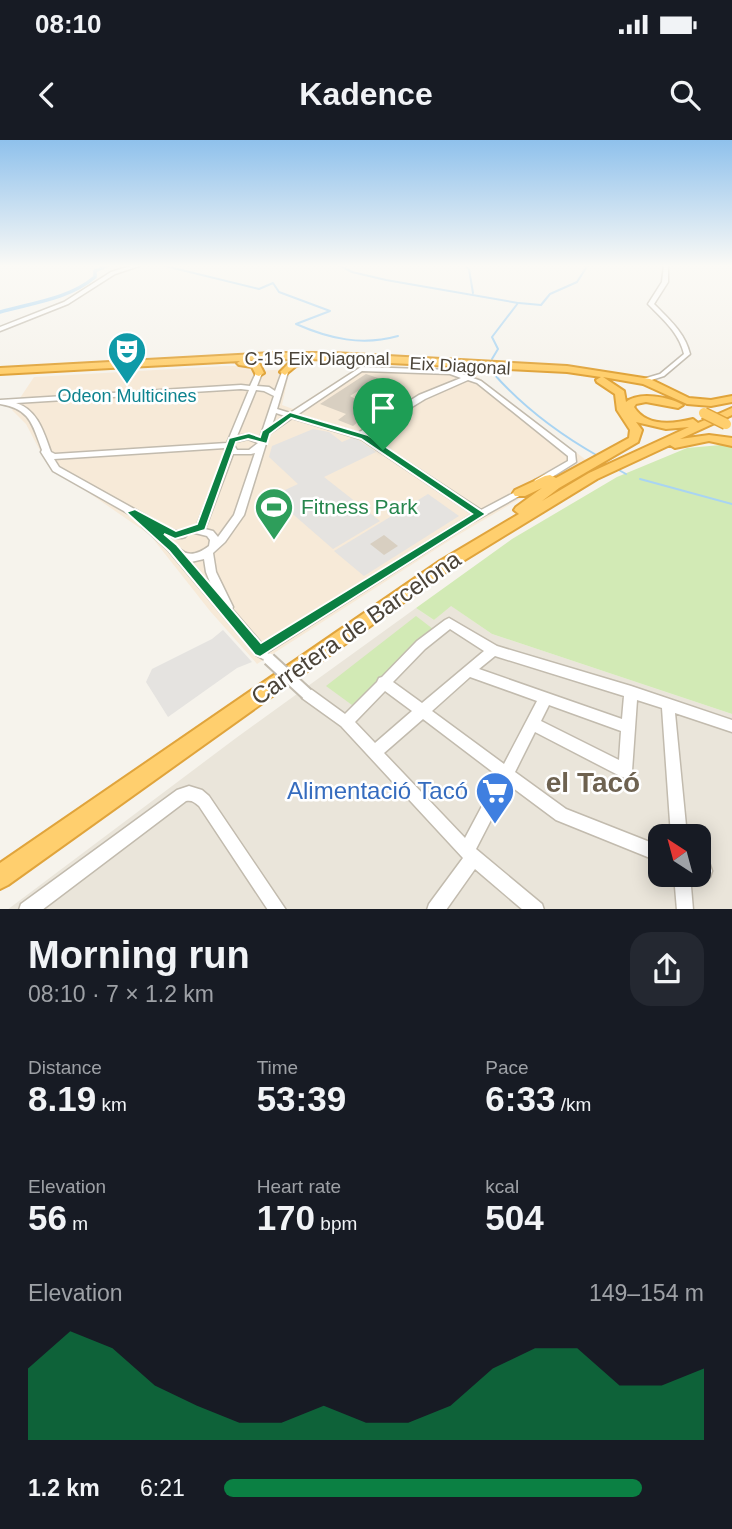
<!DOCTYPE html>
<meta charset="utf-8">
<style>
body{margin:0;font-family:Helvetica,sans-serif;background:#242831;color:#f1f3f6;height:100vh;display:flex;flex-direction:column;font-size:26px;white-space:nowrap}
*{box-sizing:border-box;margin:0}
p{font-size:23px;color:#9ea1a6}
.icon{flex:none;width:38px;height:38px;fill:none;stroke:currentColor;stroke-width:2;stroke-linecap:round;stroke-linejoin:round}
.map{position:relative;height:769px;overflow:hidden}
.details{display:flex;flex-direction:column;background:#171b24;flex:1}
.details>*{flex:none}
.needle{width:46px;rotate:324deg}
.controls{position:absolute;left:648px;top:684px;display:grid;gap:14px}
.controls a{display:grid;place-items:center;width:63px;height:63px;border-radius:14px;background:#171b24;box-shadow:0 4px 18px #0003;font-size:35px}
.pin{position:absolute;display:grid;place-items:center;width:60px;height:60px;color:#fff;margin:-72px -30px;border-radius:50% 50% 50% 0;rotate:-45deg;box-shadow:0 0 7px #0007}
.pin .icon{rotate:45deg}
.round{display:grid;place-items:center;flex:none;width:74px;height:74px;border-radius:21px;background:#242831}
.overview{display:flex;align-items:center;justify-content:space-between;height:119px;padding:0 28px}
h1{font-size:38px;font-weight:800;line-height:52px}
.stats{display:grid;grid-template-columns:repeat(3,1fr);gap:10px;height:119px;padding:7px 28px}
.stats div{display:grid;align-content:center}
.stats b{font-size:35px;font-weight:800}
.stats small{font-size:19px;font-weight:400}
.stats p{font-size:19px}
.chart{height:196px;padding:14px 28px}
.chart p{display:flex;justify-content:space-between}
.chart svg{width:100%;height:126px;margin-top:7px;fill:#0b8043;opacity:.7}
ul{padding:0 28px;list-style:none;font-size:23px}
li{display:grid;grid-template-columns:112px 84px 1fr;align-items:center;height:52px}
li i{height:18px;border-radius:9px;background:#0b8043}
.status{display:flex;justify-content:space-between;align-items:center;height:49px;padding:0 35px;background:#171b24;direction:ltr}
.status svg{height:19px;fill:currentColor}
header{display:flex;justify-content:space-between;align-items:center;height:91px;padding:0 28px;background:#171b24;font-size:32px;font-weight:800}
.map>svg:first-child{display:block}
.residential{fill:#eae5da;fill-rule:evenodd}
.commercial{fill:#f7ead8}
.green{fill:#d2eab5}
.parking{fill:#e5e3e0}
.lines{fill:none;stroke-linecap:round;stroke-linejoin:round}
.stream{stroke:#a9d4f2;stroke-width:2}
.canal{stroke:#a9d4f2;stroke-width:3.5}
.building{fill:#d8cfc1}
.minor-casing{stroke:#c2bbae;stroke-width:3}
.highway-casing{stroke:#e0a43c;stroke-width:4}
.minor{fill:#fff;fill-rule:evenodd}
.highway{fill:#ffcf6e;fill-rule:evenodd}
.minor-bridge-casing{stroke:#c2bbae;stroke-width:15;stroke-linecap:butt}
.highway-bridge-casing{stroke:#e0a43c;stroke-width:13;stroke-linecap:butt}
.minor-bridge{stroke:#fff;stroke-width:11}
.highway-bridge{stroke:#ffcf6e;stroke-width:10}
.route{fill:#0b8043;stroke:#fff;stroke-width:2;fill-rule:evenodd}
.labels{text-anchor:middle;stroke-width:5;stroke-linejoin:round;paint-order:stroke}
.far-street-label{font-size:18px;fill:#4b4439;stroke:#fff}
.far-culture-label{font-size:18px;fill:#0d838f;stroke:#fff}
.leisure-label{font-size:21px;fill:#27864d;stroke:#fff;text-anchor:start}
.near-street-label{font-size:24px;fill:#4b4439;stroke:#fff}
.near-shop-label{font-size:24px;fill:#366cbe;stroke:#fff;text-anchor:end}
.near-neighbourhood-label{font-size:28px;font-weight:bold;fill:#6e6250;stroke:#fff}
</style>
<div class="status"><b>08:10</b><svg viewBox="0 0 49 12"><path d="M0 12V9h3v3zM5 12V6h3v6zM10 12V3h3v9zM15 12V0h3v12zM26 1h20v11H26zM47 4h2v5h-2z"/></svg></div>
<header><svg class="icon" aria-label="back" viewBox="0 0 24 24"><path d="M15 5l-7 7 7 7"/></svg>Kadence<svg class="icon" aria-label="search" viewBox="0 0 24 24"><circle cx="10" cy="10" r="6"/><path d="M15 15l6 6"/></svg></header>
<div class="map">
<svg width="732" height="770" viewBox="0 0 732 770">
<rect width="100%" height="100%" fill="#f6f3ec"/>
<!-- residential -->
<path class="residential" d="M450 465 492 494 732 574V769L7 770 236 598 416 468 434 480ZM660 696H698V735H660Z"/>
<!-- commercial -->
<polygon class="commercial" points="363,224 473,233 586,320 458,395 257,524 210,471 150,395 47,324 26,284 12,270 34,237 225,226 250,226 255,231 290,229 282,265 293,269"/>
<!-- green -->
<g class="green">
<polygon points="732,301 732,574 492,494 451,466 434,480 416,468 512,399 617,337 687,308 721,305"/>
<polygon points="416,476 433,489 352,565 326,546"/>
</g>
<!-- parking -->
<g class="parking">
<polygon points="313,289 329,292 342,302 354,297 376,312 324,337 380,381 333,409 272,356 298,344 269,317 272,306"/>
<polygon points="428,354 459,376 364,436 334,411"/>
<polygon points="223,490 252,522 237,528 168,577 146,542 152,529 212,499"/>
</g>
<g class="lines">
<!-- stream -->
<g class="stream">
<path d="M161 125 259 149 273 143 279 152 330 171 296 184C330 199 362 206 398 196"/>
<polyline points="339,125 352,132 386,140 518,163 492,197 498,209 492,219"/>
<polyline points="464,125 469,129 473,153"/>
<polyline points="519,163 541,165 550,154 577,142 588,125"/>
<path d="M493 233C523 267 559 294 598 316"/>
<polyline points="617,329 626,334"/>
<polyline points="640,339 732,364"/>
</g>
<!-- canal -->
<path class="canal" d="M0 172C32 163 69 159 95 137V131L109 125"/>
</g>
<!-- building -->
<g class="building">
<polygon points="366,234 378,238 350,256 375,269 353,286 338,280 346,274 320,264"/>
<polygon points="384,395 398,406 384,415 370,404"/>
</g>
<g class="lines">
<!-- minor casing -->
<g class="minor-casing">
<g id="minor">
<polygon points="133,125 142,125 115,134 68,164 0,191 0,187 64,162 111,132"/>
<path d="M664 125H668V142L654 164C669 179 685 193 690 214L664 236 645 242 643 241V239L660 234 684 214C679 192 662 179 648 164L662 142Z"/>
<path d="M361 227 451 230 468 236H472L473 238 481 241 575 313 576 322 541 344H535L534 342 535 340 568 321V316L477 243 468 240 425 259 366 295 481 370 523 348 526 347 530 350 471 383 268 512 267 518 263 519 256 515 169 411 144 388 142 386 145 383 53 331 41 312 42 310C32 283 30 269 0 264V260L241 245 250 246 256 233 259 231 262 233 257 246 269 247 275 251 282 232 285 230 288 232 277 269 290 273ZM362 231 450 234 461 238 419 255 358 293 297 275ZM241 249 249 250 227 303 55 314 51 312C44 293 38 270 16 263ZM256 250 264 251 274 256 260 298 249 294 237 296ZM276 273 285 276 272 285ZM292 278 361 299 473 374 262 504 232 469 233 467 216 432 213 413 225 402 244 375 269 294ZM248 299 258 303 249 310H237L234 305 235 302ZM225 308 224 316 197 385 191 388 189 390 191 392 207 396 210 400 209 406C185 424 179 407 160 392 167 396 177 400 185 397L187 395 185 393 172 390 59 327 54 319ZM255 313 234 375 218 397 213 391 205 389 233 314H251ZM204 419 206 432 212 447 191 422Z"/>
<path d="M449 478 497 506 631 546 732 580V592L675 573 687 696H671L662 568 637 560 632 631 630 636 625 638 620 636 535 592 515 632 566 669 660 706V722L556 680 509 645 476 709 542 764 544 770H523L475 729 446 770H427L429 764 463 718 341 586 302 558 301 554 302 550 307 548 312 550 345 574 377 542 379 538 382 537 417 501 445 480ZM450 489 484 511 422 563 393 542 425 509ZM495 516 624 556 622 579 479 529ZM470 537 537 561 504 624 432 571ZM385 551 412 571 375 603 355 582ZM549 565 621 591 619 620 541 581ZM423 579 498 636 465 698 384 613Z"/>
<path d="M189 646 202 650 209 656 286 770H268L199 666C194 662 192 660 186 661L42 770H19L21 764 177 650Z"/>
<polygon points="698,721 710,725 712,731 710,737 704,739 693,735 698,735"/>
<polygon points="674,735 690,735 693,770 677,770"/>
</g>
</g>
<!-- highway casing -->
<g class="highway-casing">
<path id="highway" d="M272 213H333L567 226 650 239 689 258 711 260 732 256V262L711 266 687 264 643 244 603 237 624 251 626 262C639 251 670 257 683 265L678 268 646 262 636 264 634 267C646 287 673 284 693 279L698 283 732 268V275L680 299 709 295 732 298V306L709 301 675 308 670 305 597 339 450 429 8 745 0 749V723L440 421 519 374 514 370 516 367 542 348 525 356H515L513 353 515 350 545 336 550 335 556 338 629 298 630 290 617 270 615 254 597 242 596 240 601 237 567 232 310 219V223L296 226 285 235 280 232 290 222 304 219 244 220 259 223 264 233 259 236 256 235 252 227 239 225 237 223 240 221 0 234V228ZM636 282 666 289 689 287 589 333 542 361 559 348 638 302 642 290Z"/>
</g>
<!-- minor -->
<use href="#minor" class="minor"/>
<!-- highway -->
<use href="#highway" class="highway"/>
<!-- minor-bridge casing -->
<g class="minor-bridge-casing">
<polyline id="minor-bridge" points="269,519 307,554"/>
</g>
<!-- highway-bridge casing -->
<g class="highway-bridge-casing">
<polyline id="highway-bridge" points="704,273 726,284"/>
</g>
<!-- minor-bridge -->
<use href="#minor-bridge" class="minor-bridge"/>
<!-- highway-bridge -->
<use href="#highway-bridge" class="highway-bridge"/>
</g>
<!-- sky -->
<linearGradient id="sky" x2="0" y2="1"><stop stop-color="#8fc1ec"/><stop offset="0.54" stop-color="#fbfaf6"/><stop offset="1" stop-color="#fbfaf6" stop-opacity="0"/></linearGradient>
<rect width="732" height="233" fill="url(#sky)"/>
<!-- route -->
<path class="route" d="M290 272 368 295 486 374 260 517 255 515 169 411 126 372 135 369 176 391 197 384 229 298 249 293 260 297 262 291ZM291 278 361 299 472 374 261 503 177 405 164 394 175 399 205 390 236 302 248 299 267 304 270 294Z"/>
<!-- icons -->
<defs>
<g id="theatre-pin" transform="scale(2.0125)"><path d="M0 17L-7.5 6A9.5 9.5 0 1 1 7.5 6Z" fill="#0f9aa8" stroke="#fff"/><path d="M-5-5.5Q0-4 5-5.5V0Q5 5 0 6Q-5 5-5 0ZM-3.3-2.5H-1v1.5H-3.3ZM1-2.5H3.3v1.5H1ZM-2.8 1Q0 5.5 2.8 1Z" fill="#fff"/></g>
<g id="stadium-pin" transform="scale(2.0125)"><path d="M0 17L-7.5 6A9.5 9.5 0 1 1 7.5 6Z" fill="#2e9e5b" stroke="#fff"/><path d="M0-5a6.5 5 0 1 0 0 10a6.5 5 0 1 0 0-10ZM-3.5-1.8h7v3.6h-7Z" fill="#fff"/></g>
<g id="supermarket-pin" transform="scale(2.0125)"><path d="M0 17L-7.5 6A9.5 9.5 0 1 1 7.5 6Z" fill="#3f7fe0" stroke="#fff"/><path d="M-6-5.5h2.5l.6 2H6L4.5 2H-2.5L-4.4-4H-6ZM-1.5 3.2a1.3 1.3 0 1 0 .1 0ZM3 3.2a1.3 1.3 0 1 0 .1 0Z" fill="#fff"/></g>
</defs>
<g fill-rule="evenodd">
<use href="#theatre-pin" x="127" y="211"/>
<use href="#stadium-pin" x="274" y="367"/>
<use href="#supermarket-pin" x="495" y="651"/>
</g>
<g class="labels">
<!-- far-street labels -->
<g class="far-street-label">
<text x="317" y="225">C-15 Eix Diagonal</text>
<text transform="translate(460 226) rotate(3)" y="6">Eix Diagonal</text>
</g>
<!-- far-culture labels -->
<g class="far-culture-label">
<text x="127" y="262">Odeon Multicines</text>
</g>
<!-- leisure labels -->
<g class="leisure-label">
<text x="301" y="374">Fitness Park</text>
</g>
<!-- near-street labels -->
<g class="near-street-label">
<text transform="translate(356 488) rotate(-35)" y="8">Carretera de Barcelona</text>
</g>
<!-- near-shop labels -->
<g class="near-shop-label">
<text x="468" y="659">Alimentació Tacó</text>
</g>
<!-- near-neighbourhood labels -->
<g class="near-neighbourhood-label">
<text x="593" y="652">el Tacó</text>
</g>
</g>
</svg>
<div class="controls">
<a><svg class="needle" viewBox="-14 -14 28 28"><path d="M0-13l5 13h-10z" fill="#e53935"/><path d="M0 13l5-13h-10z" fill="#9ea1a6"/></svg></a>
</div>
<div class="pin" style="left:383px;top:310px;background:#1e9e55"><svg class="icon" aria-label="arrive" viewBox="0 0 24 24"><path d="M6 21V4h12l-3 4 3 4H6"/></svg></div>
</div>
<section class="details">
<div class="overview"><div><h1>Morning run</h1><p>08:10 · 7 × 1.2 km</p></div><a class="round"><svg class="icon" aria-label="share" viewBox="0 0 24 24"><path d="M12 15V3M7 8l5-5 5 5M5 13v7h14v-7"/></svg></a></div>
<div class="stats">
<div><p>Distance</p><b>8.19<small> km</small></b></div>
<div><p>Time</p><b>53:39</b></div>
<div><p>Pace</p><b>6:33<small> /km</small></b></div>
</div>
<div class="stats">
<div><p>Elevation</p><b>56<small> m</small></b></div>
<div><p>Heart rate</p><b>170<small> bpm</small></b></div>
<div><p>kcal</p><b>504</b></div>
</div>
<div class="chart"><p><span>Elevation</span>149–154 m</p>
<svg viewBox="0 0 160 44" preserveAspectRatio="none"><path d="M0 44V19L10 6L20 12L30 25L40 32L50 38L60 38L70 32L80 38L90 38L100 32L110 19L120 12L130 12L140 25L150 25L160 19V44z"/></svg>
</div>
<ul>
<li><b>1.2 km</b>6:21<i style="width:87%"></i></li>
</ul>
</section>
